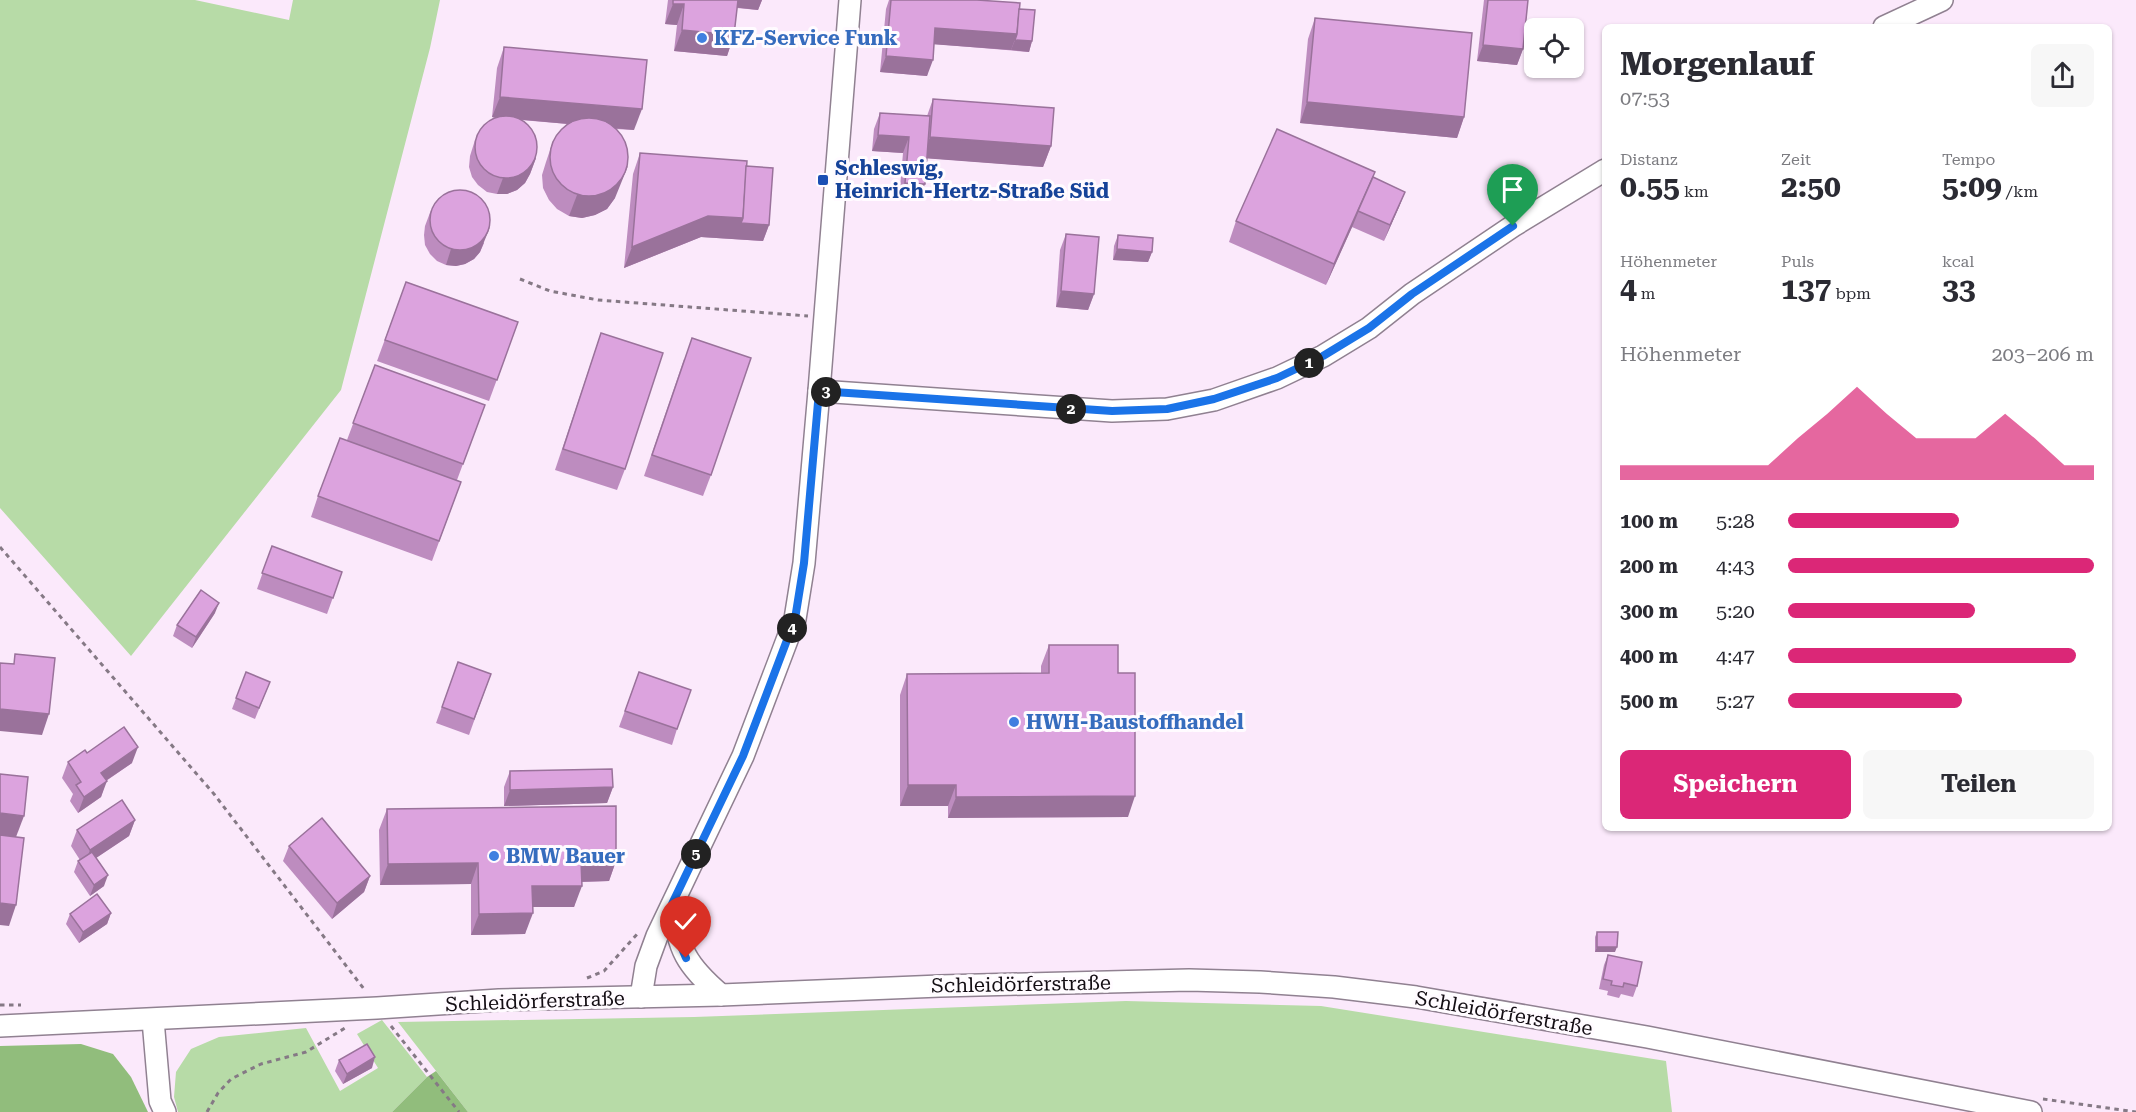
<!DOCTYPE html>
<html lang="de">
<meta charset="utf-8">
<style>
body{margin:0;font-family:"Roboto Serif",serif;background:#f7f7f7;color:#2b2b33;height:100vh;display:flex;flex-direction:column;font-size:22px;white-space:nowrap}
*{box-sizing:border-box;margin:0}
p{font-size:20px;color:#7c7c81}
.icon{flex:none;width:33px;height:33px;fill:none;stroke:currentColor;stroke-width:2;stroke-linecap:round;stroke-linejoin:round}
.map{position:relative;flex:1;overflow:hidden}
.drawer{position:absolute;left:1602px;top:24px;width:510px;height:807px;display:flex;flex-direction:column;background:#fff;border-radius:9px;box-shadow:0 2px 4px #0004}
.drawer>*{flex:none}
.fabs{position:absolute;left:1524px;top:18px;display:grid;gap:12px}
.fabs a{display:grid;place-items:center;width:60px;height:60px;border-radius:9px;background:#fff;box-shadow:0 2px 4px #0004;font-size:30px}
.pin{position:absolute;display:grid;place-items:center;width:51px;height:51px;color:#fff;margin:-62px -26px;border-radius:50% 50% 50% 0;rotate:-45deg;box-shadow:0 0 6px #0007}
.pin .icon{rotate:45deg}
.km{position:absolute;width:30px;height:30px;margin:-15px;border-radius:50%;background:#222;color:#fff;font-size:16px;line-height:30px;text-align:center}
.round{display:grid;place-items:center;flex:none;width:63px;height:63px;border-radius:9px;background:#f7f7f7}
.overview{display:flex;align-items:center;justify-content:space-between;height:102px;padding:0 18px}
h1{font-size:33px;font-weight:700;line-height:45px}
.metrics{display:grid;grid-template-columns:repeat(3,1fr);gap:9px;height:102px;padding:6px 18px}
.metrics div{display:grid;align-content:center}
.metrics b{font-size:30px;font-weight:700}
.metrics small{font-size:16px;font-weight:400}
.metrics p{font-size:16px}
.chart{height:168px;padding:12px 18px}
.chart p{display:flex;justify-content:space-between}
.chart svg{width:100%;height:108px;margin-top:6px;fill:#db2777;opacity:.7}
.primary-button{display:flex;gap:12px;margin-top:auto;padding:12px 18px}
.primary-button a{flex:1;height:69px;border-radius:9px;background:#db2777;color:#fff;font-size:24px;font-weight:700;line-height:69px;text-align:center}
.primary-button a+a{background:#f7f7f7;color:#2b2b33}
ul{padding:0 18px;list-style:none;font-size:20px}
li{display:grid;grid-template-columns:96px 72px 1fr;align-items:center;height:45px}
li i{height:15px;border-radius:8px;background:#db2777}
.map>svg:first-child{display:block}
.green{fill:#b7dba7}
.forest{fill:#91bd7c}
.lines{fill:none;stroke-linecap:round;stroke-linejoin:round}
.minor-casing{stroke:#908191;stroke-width:24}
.path{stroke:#857985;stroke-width:3;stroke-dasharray:4.5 4.5;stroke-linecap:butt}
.minor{stroke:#fff;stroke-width:21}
.wall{fill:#bd8cbf}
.shaded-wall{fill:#9a729b}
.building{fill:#dca3de;stroke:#9a729b;stroke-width:1.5}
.route-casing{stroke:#fff;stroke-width:12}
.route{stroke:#1a73e8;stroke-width:8}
.shop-dot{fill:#3f7fe0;stroke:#fffbff;stroke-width:2}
.transit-dot{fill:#1a4fb4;stroke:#fffbff;stroke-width:2}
.labels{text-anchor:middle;stroke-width:6;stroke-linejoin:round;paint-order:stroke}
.shop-label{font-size:20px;font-weight:bold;fill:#366cbe;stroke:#fffbff;text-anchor:start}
.transit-label{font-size:20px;font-weight:bold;fill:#164399;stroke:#fffbff;text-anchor:start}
.street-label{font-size:20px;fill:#130d13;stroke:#fffbff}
</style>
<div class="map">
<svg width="2136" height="1112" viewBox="0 0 2136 1112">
<rect width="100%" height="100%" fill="#fbe9fb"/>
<!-- green -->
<g class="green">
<polygon points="0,0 195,0 289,20 293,0 440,0 430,48 341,390 131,656 0,508"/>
<polygon points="1126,1001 1321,1006 1666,1061 1672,1112 468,1112 398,1022 694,1017"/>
<polygon points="382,1020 427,1077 392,1112 178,1112 174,1097 176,1072 191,1049 219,1037 306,1028 340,1091 378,1068 357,1034"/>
</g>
<!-- forest -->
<g class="forest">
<polygon points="81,1044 113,1054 131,1077 148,1112 0,1112 0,1046"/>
<polygon points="436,1071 468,1112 392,1112 427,1077"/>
</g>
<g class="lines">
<!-- minor casing -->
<g class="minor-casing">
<g id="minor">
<polyline points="1884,27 1942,0"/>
<polyline points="819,391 1112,411 1167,409 1214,400 1277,378 1323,356 1369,328 1412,294 1513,226 1605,170"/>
<path d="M673 904C677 949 687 966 721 995"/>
<polyline points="641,997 646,966 657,936 743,756 795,619 804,563 819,391 850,0"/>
<polyline points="153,1020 160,1101 165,1112"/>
<polyline points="0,1026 377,1008 499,1000 721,995 940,986 1189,980 1260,982 1334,987 1416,997 1647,1037 2031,1112"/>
</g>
</g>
<!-- path -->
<g class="path">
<polyline points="520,279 550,291 598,300 808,316"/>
<polyline points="0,547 214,794 364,989"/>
<polyline points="587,978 604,971 639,932"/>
<polyline points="0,1005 21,1005"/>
<polyline points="391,1026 459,1112"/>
<polyline points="2043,1099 2136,1112"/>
<polyline points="207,1112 218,1093 231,1079 261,1064 306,1052 345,1028"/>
</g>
<!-- minor -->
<use href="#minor" class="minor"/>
</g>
<!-- wall -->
<g class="wall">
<polygon points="668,0 762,0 758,10 737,8 734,35 727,56 674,51 677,25 665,24"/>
<polygon points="889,0 977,0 1019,9 1032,41 1029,52 934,44 927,76 880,72 886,9"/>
<polygon points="1484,0 1528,0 1523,49 1517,65 1477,61"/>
<polygon points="1315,18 1464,117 1457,138 1300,123 1308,39"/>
<polygon points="504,47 634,130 616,129 615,198 607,209 595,215 582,218 569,216 557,209 549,200 543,188 542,175 546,162 553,141 568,124 521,120 536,158 530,174 525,183 517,190 507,194 497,194 487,192 478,185 472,177 469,167 470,156 475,140 495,118 492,117 497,68"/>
<polygon points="933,99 1051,146 1043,167 927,158 919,200 899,199 903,153 872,151 874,129 880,113 927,116"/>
<polygon points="640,153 746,166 769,225 763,241 701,237 624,268 633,174"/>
<polygon points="1373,177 1405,192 1399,207 1384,241 1352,227 1353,225 1326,285 1229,242 1236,221"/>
<polygon points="431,210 484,243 480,252 474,259 465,264 456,266 446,265 437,261 430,254 425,245 424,235 425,226"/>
<polygon points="1066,234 1094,294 1088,310 1056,307 1060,250"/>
<polygon points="1118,235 1152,252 1148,262 1113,260 1114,246"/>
<polygon points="406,282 518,322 489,401 377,361"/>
<polygon points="601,333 625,469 617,490 555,470"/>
<polygon points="684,359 711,475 703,496 644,476"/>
<polygon points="375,365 485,405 457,480 461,482 432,561 311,517 318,496 347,440"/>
<polygon points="272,546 342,572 327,614 257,589"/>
<polygon points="215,613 192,648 173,636 177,625"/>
<polygon points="1049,645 1118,673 1128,817 948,818 948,806 900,806 900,695 907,674 1041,673 1041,666"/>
<polygon points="458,662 491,674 469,735 436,723"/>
<polygon points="246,672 270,682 255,719 232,709"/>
<polygon points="639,672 677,729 672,745 619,727"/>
<polygon points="87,753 132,763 106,781 101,797 78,813 70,801 73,794 62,778 68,762"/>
<polygon points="510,771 613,787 607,803 504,806 504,787"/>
<polygon points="387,809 616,861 609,881 582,882 574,907 533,907 525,934 471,935 471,884 380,885 379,830"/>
<polygon points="135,820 129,836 96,858 104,886 90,896 74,872 78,861 80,860 71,846 77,830"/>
<polygon points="289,846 370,876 364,892 332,919 283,861"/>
<polygon points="111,913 107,924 79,943 66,924 70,914"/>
<polygon points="1597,932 1615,952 1595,952 1595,937"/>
<polygon points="1608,955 1637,986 1633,997 1621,994 1619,998 1607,995 1608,991 1599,989 1604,965"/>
<polygon points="339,1060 372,1068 343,1084 335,1071"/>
</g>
<!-- shaded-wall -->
<g class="shaded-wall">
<polygon points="734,0 762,0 758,10 732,7"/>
<polygon points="673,4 684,4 677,25 665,24"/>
<polygon points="935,28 1017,34 1011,50 930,44"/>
<polygon points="682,30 734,35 727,56 674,51"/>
<polygon points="1015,40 1032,41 1029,52 1011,50"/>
<polygon points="1483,45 1523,49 1517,65 1477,61"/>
<polygon points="886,56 933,60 927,76 880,72"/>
<polygon points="500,97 642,109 634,130 492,117"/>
<polygon points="1307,102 1464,117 1457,138 1300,123"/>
<polygon points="878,135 909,137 903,153 872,151"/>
<polygon points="930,137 1051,146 1043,167 922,158"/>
<polygon points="536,158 530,174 525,183 517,190 507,194 497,194 503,178"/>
<polygon points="628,166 615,198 607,209 595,215 582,218 569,216 577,195"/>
<polygon points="1375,172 1353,225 1326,285 1334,264"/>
<polygon points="905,183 925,184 919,200 899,199"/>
<polygon points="1405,192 1399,207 1384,241 1390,225"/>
<polygon points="708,216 743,218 769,225 763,241 701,237 624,268 632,247"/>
<polygon points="490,227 480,252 474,259 465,264 456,266 446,265 451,249"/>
<polygon points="1117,249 1152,252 1148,262 1113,260"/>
<polygon points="1061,291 1094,294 1088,310 1056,307"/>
<polygon points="219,603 215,613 192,648 196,637"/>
<polygon points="0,709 49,714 42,735 0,731"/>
<polygon points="138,747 132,763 95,788 101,773"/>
<polygon points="107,781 101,797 78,813 84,797"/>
<polygon points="908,785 956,785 948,806 900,806"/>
<polygon points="613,787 607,803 504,806 510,790"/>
<polygon points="1135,796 1128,817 948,818 956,797"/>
<polygon points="0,813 24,816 16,837 0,835"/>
<polygon points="135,820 129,836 84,866 90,850"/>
<polygon points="581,861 616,861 609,881 574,882"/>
<polygon points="478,863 471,884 380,885 388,864"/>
<polygon points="108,875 104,886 90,896 94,885"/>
<polygon points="370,876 364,892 332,919 337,903"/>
<polygon points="532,886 582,886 574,907 525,907"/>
<polygon points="0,903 16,905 9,926 0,925"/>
<polygon points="111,913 107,924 79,943 83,932"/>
<polygon points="533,913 525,934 471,935 479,914"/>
<polygon points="1597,947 1617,947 1615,952 1595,952"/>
<polygon points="375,1057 372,1068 343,1084 347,1074"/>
</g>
<!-- building -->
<g class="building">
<polygon points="673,0 738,0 734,35 682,30 684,4 673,4"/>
<polygon points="891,0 977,0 1020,3 1017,34 935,28 933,60 886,56"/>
<polygon points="1488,0 1528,0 1523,49 1483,45"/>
<polygon points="1019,9 1035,10 1032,41 1015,40 1017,34"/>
<polygon points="1315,18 1472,33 1464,117 1307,102"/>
<polygon points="504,47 647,60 642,109 500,97"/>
<polygon points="933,99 1054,108 1051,146 930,137"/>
<polygon points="880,113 930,116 925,184 905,183 909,137 878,135"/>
<circle cx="506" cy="147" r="31"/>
<circle cx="589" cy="157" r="39"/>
<polygon points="1277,129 1375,172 1334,264 1236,221"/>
<polygon points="640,153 747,161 743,218 708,216 632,247"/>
<polygon points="746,166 773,168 769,225 741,223 743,218"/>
<polygon points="1373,177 1405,192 1390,225 1358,211"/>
<circle cx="460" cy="220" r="30"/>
<polygon points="1066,234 1099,237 1094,294 1061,291"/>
<polygon points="1118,235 1153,238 1152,252 1117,249"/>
<polygon points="406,282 518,322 497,380 385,340"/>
<polygon points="601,333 663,353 625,469 563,449"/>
<polygon points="692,338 751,358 711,475 652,455"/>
<polygon points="375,365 485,405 463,464 353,423"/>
<polygon points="340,438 461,482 439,541 318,496"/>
<polygon points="272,546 342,572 333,598 262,573"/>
<polygon points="201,590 219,603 196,637 177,625"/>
<polygon points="1049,645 1118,645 1118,673 1135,673 1135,796 956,797 956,785 908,785 907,674 1049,673"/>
<polygon points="15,654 55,658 49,714 0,709 0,663 14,664"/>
<polygon points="458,662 491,674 474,719 442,707"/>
<polygon points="246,672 270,682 259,708 236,698"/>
<polygon points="639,672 691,690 677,729 625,711"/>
<polygon points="124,727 138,747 101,773 107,781 84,797 76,785 81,782 68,762 85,750 87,753"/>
<polygon points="612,769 613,787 510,790 510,771"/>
<polygon points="0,774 28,777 24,816 0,813"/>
<polygon points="122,800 135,820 90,850 77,830"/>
<polygon points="616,806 616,861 581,861 582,886 532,886 533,913 479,914 478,863 388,864 387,809"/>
<polygon points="322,818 370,876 337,903 289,846"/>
<polygon points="0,835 24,838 16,905 0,903"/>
<polygon points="92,852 108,875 94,885 78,861"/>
<polygon points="97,894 111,913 83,932 70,914"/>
<polygon points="1597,932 1618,932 1617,947 1597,947"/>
<polygon points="1608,955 1642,962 1637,986 1624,983 1623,987 1611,985 1612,981 1603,979"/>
<polygon points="367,1044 375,1057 347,1074 339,1060"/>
</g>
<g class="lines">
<!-- route casing -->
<g class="route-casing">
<polyline id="route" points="686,958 675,932 672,904 743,756 795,619 804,563 819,391 1112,411 1167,409 1214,399 1277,378 1323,356 1369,328 1412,294 1513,226"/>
</g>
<!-- route -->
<use href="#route" class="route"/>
</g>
<!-- markers -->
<g class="shop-dot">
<circle cx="702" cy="38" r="6"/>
<circle cx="1014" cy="722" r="6"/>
<circle cx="494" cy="856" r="6"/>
</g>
<rect class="transit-dot" x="817" y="174" width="12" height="12" rx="3"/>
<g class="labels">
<!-- shop labels -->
<g class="shop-label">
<text x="714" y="45">KFZ-Service Funk</text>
<text x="1026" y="729">HWH-Baustoffhandel</text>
<text x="506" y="863">BMW Bauer</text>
</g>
<!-- transit labels -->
<g class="transit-label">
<text x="835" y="175">Schleswig,<tspan x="835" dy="23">Heinrich-Hertz-Straße Süd</tspan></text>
</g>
<!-- street labels -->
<g class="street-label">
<text transform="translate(1021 984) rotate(-1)" y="7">Schleidörferstraße</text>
<text transform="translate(535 1001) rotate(-2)" y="7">Schleidörferstraße</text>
<text transform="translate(1504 1013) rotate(10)" y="7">Schleidörferstraße</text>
</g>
</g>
</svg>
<div class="fabs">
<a><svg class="icon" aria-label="locate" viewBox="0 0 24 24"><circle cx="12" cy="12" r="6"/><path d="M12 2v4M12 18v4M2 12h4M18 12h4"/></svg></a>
</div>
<div class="pin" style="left:1513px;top:226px;background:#1e9e55"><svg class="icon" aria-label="arrive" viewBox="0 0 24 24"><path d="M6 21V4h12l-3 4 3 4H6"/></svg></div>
<div class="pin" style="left:686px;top:958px;background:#d93025"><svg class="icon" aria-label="check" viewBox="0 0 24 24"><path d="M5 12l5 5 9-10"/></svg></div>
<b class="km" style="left:1309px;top:363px">1</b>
<b class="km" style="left:1071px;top:409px">2</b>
<b class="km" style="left:826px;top:392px">3</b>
<b class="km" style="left:792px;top:628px">4</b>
<b class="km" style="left:696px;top:854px">5</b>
<section class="drawer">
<div class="overview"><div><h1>Morgenlauf</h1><p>07:53</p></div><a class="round"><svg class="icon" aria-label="share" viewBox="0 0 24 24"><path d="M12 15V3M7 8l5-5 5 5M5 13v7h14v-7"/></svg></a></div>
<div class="metrics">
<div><p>Distanz</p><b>0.55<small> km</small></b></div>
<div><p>Zeit</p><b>2:50</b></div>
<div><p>Tempo</p><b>5:09<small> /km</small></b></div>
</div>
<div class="metrics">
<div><p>Höhenmeter</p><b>4<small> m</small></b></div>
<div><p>Puls</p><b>137<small> bpm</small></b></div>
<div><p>kcal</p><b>33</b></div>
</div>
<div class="chart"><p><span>Höhenmeter</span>203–206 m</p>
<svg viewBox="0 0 160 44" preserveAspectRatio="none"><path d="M0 44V38L10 38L20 38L30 38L40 38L50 38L60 27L70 17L80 6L90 17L100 27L110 27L120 27L130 17L140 27L150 38L160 38V44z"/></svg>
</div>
<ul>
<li><b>100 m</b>5:28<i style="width:56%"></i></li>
<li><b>200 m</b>4:43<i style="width:100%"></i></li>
<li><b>300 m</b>5:20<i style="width:61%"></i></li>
<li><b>400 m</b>4:47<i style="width:94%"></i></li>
<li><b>500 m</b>5:27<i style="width:57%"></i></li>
</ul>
<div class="primary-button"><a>Speichern</a><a>Teilen</a></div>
</section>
</div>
